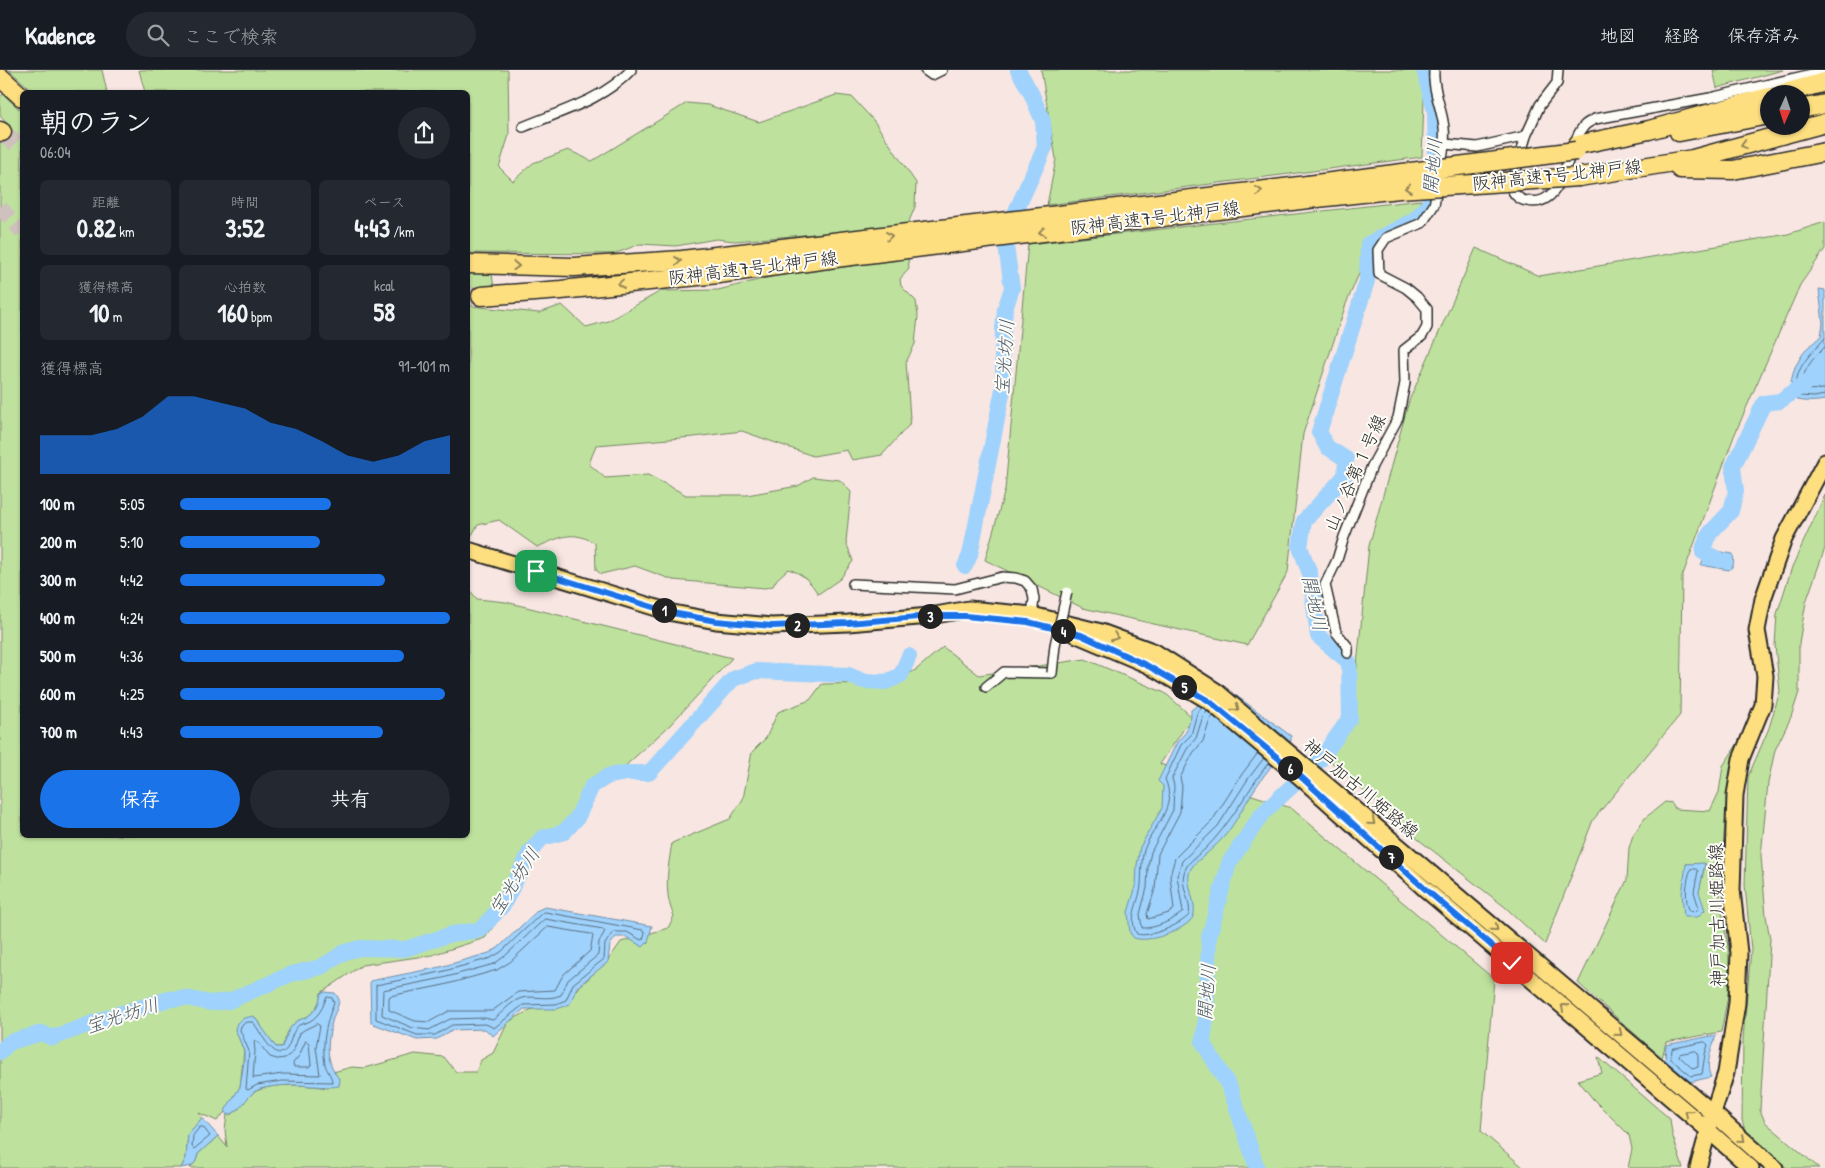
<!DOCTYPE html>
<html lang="ja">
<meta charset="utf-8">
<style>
body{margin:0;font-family:"Patrick Hand","Klee One",sans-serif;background:#242831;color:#f1f3f6;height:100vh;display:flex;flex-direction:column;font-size:19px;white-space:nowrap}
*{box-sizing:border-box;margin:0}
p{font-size:16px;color:#9ea1a6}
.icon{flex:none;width:28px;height:28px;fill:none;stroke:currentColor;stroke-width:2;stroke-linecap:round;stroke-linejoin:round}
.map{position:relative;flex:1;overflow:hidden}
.sheet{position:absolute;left:20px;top:20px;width:450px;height:748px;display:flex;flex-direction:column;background:#171b24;border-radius:8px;box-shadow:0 1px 4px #0004}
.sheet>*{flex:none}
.needle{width:32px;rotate:183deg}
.fabs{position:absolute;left:1760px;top:15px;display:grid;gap:10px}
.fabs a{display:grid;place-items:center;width:50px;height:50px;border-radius:50%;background:#171b24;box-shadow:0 1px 4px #0004;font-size:25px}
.pin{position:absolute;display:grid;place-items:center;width:42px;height:42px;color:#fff;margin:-21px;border-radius:10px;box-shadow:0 2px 8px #0006}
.km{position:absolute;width:25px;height:25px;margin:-12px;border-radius:50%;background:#222;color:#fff;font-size:14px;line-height:25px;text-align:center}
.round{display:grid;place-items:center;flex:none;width:52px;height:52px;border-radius:26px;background:#242831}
.overview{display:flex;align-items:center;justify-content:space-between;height:85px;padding:0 20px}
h1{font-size:28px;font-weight:700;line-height:38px}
.figures{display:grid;grid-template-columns:repeat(3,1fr);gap:8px;height:85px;padding:5px 20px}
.figures div{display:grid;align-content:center;border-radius:8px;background:#242831;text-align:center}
.figures b{font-size:25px;font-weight:700}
.figures small{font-size:14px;font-weight:400}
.figures p{font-size:14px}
.chart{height:140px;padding:10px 20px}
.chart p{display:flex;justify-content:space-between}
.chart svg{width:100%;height:90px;margin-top:5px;fill:#1a73e8;opacity:.7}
.primary-button{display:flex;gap:10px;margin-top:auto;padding:10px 20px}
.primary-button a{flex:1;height:58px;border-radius:30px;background:#1a73e8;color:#fff;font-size:20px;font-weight:700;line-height:58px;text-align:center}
.primary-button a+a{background:#242831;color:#f1f3f6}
ul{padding:0 20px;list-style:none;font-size:16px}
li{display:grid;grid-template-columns:80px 60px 1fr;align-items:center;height:38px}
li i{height:12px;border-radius:6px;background:#1a73e8}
header{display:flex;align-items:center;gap:30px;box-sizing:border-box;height:70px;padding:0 25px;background:#171b24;border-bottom:1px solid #363941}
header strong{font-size:24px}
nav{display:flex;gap:28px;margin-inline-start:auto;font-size:18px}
.search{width:350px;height:45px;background:#242831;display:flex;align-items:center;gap:12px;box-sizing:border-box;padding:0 18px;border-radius:28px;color:#9ea1a6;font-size:19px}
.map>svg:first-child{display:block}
.green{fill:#bee29d;stroke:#748664;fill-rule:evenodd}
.water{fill:#9fd2fc;stroke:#718fa8}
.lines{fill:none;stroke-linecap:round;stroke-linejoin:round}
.shore{stroke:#596e7f;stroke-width:1}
.river{stroke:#9fd2fc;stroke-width:16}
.primary-tunnel{stroke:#cfc1bd;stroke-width:15;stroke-dasharray:15 8;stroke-linecap:butt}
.highway-tunnel{stroke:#cfc1bd;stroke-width:18;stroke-dasharray:18 9;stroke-linecap:butt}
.street-casing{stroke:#2b2b2b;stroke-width:12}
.primary-casing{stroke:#2b2b2b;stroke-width:19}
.highway-casing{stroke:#2b2b2b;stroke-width:21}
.street{stroke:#fdfcf7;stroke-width:9}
.primary{stroke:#fedf80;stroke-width:15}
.highway{stroke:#fedf80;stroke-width:18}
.street-bridge-casing{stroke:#2b2b2b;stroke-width:12;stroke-linecap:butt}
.highway-bridge-casing{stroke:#2b2b2b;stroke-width:21;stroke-linecap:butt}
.street-bridge{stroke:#fdfcf7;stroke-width:9}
.highway-bridge{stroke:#fedf80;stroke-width:18}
.oneway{stroke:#948556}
.route-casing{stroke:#fff;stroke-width:10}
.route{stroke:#1a73e8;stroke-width:6}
.labels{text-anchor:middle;stroke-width:4;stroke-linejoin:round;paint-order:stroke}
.street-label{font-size:18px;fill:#2b2b2b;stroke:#fdfcf7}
.water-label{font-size:19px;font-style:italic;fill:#4e5d6a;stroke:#fdfcf7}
</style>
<header>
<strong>Kadence</strong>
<div class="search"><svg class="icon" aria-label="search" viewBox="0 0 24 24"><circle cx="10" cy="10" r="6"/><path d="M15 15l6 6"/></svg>ここで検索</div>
<nav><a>地図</a><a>経路</a><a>保存済み</a></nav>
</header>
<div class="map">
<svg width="1825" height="1098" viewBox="0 0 1825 1098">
<rect width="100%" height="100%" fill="#f8e6e2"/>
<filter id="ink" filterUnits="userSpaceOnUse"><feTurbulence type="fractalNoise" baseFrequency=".02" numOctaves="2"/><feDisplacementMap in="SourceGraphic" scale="10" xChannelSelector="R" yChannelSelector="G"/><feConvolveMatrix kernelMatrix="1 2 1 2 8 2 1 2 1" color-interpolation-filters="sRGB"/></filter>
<g filter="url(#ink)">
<!-- green -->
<g class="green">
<polygon points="9,0 102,0 107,22 34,22"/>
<polygon points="139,0 508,0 509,65 499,97 513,111 533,93 568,80 592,91 687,33 708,35 759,52 836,25 852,27 874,51 916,113 915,137 907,156 735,171 716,169 676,176 640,174 614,184 468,183 468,22 145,22"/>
<polygon points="1041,0 1429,0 1424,28 1422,87 1047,135 1056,89"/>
<polygon points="1713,0 1783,0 1717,18"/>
<path d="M3 24 19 39 22 35V765H468V518L477 529 506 532 732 588 669 656 623 698 585 723 562 758 530 785 499 849 485 868 432 885 362 895 321 923C320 932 316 941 308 946 302 950 297 949 292 956 287 961 285 971 283 977H276L263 960 259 951 235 959 244 981 240 1017 225 1042 217 1051 199 1043 202 1048 188 1064 186 1088 181 1098H0V68L10 57 0 46V27Z"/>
<polygon points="1421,130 1420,140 1373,171 1346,234 1303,364 1288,502 1247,575 1083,538 985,490 1005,420 1028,174"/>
<polygon points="1825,152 1825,179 1800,215 1734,366 1682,507 1680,645 1593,750 1545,874 1505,837 1414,766 1328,689 1354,625 1369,476 1409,331 1476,178 1539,206 1788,164"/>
<path d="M908 188 909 199 900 209 901 216 916 231 918 246 915 274 906 292 910 348 909 355 882 385 852 390 847 380 813 386 742 361 694 367 596 375 589 394 605 408 648 405 686 425H747L798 416 813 407 840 410 851 422 846 472 853 491 840 509 818 524C811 512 802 503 788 499L777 509 773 516 765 518 673 510 635 496 601 504 596 500 595 473C571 459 560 468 537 477L499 450 478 455 470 468H468V202L492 204 494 218 470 220V236L539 243 562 235 586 257 608 251 661 221 718 220 775 206Z"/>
<polygon points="1825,425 1825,478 1806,532 1799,573 1799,622 1791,647 1775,680 1768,713 1761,786 1766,846 1770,869 1760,1040 1765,1052 1819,1098 1787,1098 1746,1064 1742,1050 1743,969 1751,880 1745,815 1748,707 1769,658 1780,621 1775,576 1777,544 1792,497"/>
<path d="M943 577 979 605 1085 589 1165 623 1192 647 1160 694 1291 738 1494 909 1481 1061 1524 1098H190L196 1091 198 1084 218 1066 227 1077 225 1060 227 1045C241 1043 240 1032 250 1025 267 1011 308 1015 328 1018L340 1010 333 1002 352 997 365 998 415 984 444 987 456 1002H476L481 990 493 983 508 952 532 939 559 936 609 889 621 872 668 858 674 846C663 822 668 798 672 773L730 749 743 729 752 682 766 668 778 642 810 630 822 614 893 613 917 599Z"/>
<path d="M1740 670 1731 696 1724 764 1720 829 1729 883 1728 926 1721 962 1666 972 1662 988 1578 913 1627 810 1629 778 1633 765 1645 748 1665 732 1672 733 1675 739 1710 741 1719 722 1723 696ZM1686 794H1705L1699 822Z"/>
<polygon points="1598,987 1670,1049 1672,1064 1683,1098 1628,1098 1632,1079 1629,1065 1593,1029 1578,1010 1602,1003"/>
</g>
<!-- water -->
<g class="water">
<path d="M1819 219 1825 220V330C1814 332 1804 332 1794 329L1791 311 1795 297 1805 280 1821 266 1823 253Z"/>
<path d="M1711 480 1733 484C1734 491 1735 495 1729 500L1701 495 1705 485Z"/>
<path d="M1225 623 1234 624 1291 666V671C1279 686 1267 701 1256 717 1246 732 1238 748 1228 762 1222 770 1214 777 1206 784 1202 788 1195 792 1192 797 1181 813 1203 838 1190 851 1179 862 1149 873 1134 868L1130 863 1128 842 1136 816 1137 795 1140 777 1162 738 1163 716 1158 711 1177 672 1186 662 1191 647V640L1198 635V629Z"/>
<polygon points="1705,793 1699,822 1705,840 1698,847 1684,847 1682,824 1686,794"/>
<polygon points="545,837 652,856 648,872 643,877 626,867 616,867 610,875 608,892 577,917 570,934 557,939 524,939 493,966 485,959 452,960 437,969 417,970 371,953 370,911 440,897 489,883 498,878 538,840"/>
<path d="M325 922 335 923 339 929C339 936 335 942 333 948 327 972 324 990 340 1010L339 1016C329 1018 321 1016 311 1016 295 1014 276 1015 260 1019 245 1024 243 1043 227 1045L225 1042 226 1039 240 1017 244 991V981L235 959 237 953 244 948 254 946 276 977H282C285 971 287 961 292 956 297 949 302 950 308 946 316 941 320 932 321 923Z"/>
<path d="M1716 965C1713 978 1704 994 1711 1007L1690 1012 1665 991 1666 975Z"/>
<polygon points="202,1048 218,1066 198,1084 196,1091 192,1096 181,1098 186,1088 188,1064"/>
</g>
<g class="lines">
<!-- shore -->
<g class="shore">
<path d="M1825 268C1811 284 1789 302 1799 326L1814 327 1825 325"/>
<path d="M1825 277C1814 287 1797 305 1805 320L1825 319"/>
<path d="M1202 637 1197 643 1191 665 1181 675 1165 709C1178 739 1153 755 1144 780 1141 791 1142 803 1141 815 1140 831 1127 848 1137 864 1150 868 1180 855 1189 845 1192 832 1180 817 1184 803 1187 792 1195 788 1204 780 1230 755 1247 721 1269 692"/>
<path d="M1207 641 1203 646 1196 668 1187 679 1172 708 1174 716 1173 740 1151 782 1148 796 1147 818 1140 844 1142 858C1155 859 1173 850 1183 842L1177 806 1182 791 1218 756 1248 709 1264 688"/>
<polyline points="1213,646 1210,650 1203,671 1193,683 1180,708 1182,716 1180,742 1158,784 1155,819 1147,844 1148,849 1169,843 1174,839 1170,806 1175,788 1212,751 1242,704 1258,683"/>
<path d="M1691 799H1696L1698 801 1694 822 1699 838 1695 842 1690 841C1684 831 1686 810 1691 799Z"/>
<polygon points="545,842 643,860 645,863 643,869 641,870 627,862 613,862 605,874 604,889 573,914 566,930 556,934 523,935 494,958 486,954 452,955 435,965 417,965 376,949 376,915 441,902 491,888 501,882 541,844"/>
<path d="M545 849 603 859 605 861 599 872 598 885 568 910 561 925C548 931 534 925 522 928 511 931 502 943 493 950L485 948 450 949 429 960 413 958 382 945 383 920 443 908 494 894 505 886Z"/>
<polygon points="548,857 591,864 593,866 590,881 563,905 555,920 518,922 492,941 449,941 429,952 415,951 389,940 389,928 390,926 444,915 497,900 510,892"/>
<path d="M328 927 332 928 334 932C327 951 321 972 325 994 326 1000 332 1006 332 1012L282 1011 257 1015 248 1020 246 1019 249 981 240 960 241 956 246 952H253C261 962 279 1002 290 972 292 966 294 959 299 955 303 953 307 953 310 951 318 947 324 936 326 928Z"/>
<polygon points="317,954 320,956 316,977 320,1005 283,1004 253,1008 255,981 254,971 257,971 270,987 277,989 285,988 293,982 300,963 304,960"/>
<polygon points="306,971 309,973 311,995 309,997 294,997 293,993 299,986"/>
<polygon points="1705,972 1708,975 1705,984 1702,1004 1691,1006 1671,989 1672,979"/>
<polygon points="1696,981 1698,983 1698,997 1693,999 1679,986 1680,984"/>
<polygon points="200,1057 203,1057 210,1066 194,1079 192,1077 193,1066"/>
</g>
<!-- river -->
<g class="river">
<polyline points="1720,490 1703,482 1704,476 1710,463 1731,441 1736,421 1733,397 1764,333 1780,331 1810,310"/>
<polyline points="965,496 970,485 1002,324 1004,311 1002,285 1003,259 1005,239 1012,218 1006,176 1016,141 1045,77 1043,51 1031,23 1018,0"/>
<polyline points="0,982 10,972 42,963 52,968 109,947 169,929 186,928 210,933 229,931 291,904 321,897 345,882 360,878 405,879 452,864 480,860 503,835 530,782 542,768 564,762 577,748 592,716 608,706 626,703 649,703 733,609 756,601 848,605 863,611 886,612 901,605 909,586"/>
<polyline points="1257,1098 1230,1018 1203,972 1206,948 1209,867 1229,793 1262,744 1320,690 1350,648 1349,592 1318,566 1310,504 1300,477 1304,451 1345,406 1346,389 1327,377 1319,362 1367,211 1368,174 1414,150 1429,135 1436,86 1435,41 1424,0"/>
</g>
<!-- primary-tunnel -->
<polyline class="primary-tunnel" points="0,137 22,162"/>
<!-- highway-tunnel -->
<g class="highway-tunnel">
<polyline points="2,62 22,79"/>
<polyline points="468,226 481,226"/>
</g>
<!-- street casing -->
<g class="street-casing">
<g id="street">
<polyline points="925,0 932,5 942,0"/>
<path d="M1434 0C1432 19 1442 38 1444 58 1446 72 1442 87 1440 101"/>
<path d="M1558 0 1557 13 1540 35 1526 66 1511 117C1514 125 1519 130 1527 131 1566 140 1566 74 1585 55 1588 52 1592 51 1595 49L1710 28 1825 1"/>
<path d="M523 57C561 41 603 30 631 0"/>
<polyline points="1445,74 1477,77 1526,66"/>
<polyline points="853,514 955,519 1002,507 1016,508 1025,511 1032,519 1034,529 1032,545"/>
<polyline points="1348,583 1348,577 1336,562 1325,515 1337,490 1344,467 1372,396 1398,348 1405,313 1404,280 1422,266 1427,257 1427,239 1417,227 1406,218 1379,204 1378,180 1386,168 1422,153 1434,135 1438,114"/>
<polyline points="986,617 1004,602 1052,603"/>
</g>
</g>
<!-- primary casing -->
<g class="primary-casing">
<g id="primary">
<polyline points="468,480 673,543 716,551 772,556 848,553 930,546 969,539 1032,545 1101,562 1155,582 1216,621 1713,1043 1775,1098"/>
<polyline points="1075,564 1148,595 1209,631 1300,707 1424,818 1708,1060 1751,1098"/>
<polyline points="1698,1098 1713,1043 1726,1003 1737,933 1739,883 1732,820 1735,725 1741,689 1763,635 1765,606 1757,560 1763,529 1784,469 1825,392"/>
</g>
</g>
<!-- highway casing -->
<g class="highway-casing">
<g id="highway">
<polyline points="0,7 22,27"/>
<polyline points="1781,24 1825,12"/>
<polyline points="1801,39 1825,34"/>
<polyline points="0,61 2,62"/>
<polyline points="1679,62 1769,45"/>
<polyline points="1577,75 1649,60 1769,27"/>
<polyline points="1680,99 1733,100 1825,82"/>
<polyline points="1579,107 1693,89 1825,53"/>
<polyline points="468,194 574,197 682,190 1308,115"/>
<polyline points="481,226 561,220 718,204 843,187 1308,129"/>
</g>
</g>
<!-- street -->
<use href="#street" class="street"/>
<!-- primary -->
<use href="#primary" class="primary"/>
<!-- highway -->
<use href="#highway" class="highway"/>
<!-- street-bridge casing -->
<g class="street-bridge-casing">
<polyline id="street-bridge" points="1052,603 1055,575 1067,522"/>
</g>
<!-- highway-bridge casing -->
<g class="highway-bridge-casing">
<g id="highway-bridge">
<polyline points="1308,115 1576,81"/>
<polyline points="1308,129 1399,119 1579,107"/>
</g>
</g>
<!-- street-bridge -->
<use href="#street-bridge" class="street-bridge"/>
<!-- highway-bridge -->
<use href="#highway-bridge" class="highway-bridge"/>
</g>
<!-- one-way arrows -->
<defs><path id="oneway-chevron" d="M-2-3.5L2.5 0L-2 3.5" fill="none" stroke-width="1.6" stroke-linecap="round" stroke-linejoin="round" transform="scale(1.25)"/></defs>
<g class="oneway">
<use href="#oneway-chevron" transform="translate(1744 75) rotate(165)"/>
<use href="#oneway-chevron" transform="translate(1408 118) rotate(176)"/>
<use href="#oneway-chevron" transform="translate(1259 121) rotate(-7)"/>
<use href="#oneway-chevron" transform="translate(1042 162) rotate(173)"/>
<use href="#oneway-chevron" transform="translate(889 166) rotate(-7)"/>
<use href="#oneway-chevron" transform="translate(678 191) rotate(-5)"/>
<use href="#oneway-chevron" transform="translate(516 196) rotate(2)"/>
<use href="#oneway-chevron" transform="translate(621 214) rotate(174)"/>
<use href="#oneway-chevron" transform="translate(1115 567) rotate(21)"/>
<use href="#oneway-chevron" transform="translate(1236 638) rotate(40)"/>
<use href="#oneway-chevron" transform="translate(1372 752) rotate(40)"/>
<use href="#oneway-chevron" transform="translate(1495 858) rotate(40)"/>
<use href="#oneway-chevron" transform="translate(1564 937) rotate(-140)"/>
<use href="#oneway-chevron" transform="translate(1619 963) rotate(40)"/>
<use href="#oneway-chevron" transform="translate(1688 1043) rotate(-140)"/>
<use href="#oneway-chevron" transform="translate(1742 1069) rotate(41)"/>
</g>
</g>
<g class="lines" filter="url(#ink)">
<!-- route casing -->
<g class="route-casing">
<polyline id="route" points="536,501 672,543 716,551 772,556 848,553 930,546 965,546 1028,552 1081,565 1148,596 1209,631 1300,706 1424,818 1512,893"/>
</g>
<!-- route -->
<use href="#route" class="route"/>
</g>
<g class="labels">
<!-- street labels -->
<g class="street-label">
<text transform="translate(1557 105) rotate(-6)" y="6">阪神高速7号北神戸線</text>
<text transform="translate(1155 148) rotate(-7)" y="6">阪神高速7号北神戸線</text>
<text transform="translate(753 198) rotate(-7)" y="6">阪神高速7号北神戸線</text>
<text transform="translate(1355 403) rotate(-66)" y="6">山ノ谷第１号線</text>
<text transform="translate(1361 719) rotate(40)" y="6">神戸加古川姫路線</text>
<text transform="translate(1717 845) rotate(-91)" y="6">神戸加古川姫路線</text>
</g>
<!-- water labels -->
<g class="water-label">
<text transform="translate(1432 96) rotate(-85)" y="7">開地川</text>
<text transform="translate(1004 287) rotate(-86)" y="7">宝光坊川</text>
<text transform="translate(1315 533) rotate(78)" y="7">開地川</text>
<text transform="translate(514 811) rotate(-57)" y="7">宝光坊川</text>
<text transform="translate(1206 922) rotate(-86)" y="7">開地川</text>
<text transform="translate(122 945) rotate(-18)" y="7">宝光坊川</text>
</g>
</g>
</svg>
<div class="fabs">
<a><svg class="needle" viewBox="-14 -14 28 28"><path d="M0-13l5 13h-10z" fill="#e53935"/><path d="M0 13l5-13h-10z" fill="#9ea1a6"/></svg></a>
</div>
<div class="pin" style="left:536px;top:501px;background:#1e9e55"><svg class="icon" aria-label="arrive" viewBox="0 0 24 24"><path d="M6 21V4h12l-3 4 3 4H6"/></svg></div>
<div class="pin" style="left:1512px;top:893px;background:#d93025"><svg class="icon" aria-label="check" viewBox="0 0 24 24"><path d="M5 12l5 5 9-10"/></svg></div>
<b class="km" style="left:664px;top:540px">1</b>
<b class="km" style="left:797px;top:555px">2</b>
<b class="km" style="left:930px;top:546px">3</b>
<b class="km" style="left:1063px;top:561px">4</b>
<b class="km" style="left:1184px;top:617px">5</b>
<b class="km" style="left:1290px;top:698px">6</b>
<b class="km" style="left:1391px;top:787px">7</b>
<section class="sheet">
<div class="overview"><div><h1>朝のラン</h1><p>06:04</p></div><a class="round"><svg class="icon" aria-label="share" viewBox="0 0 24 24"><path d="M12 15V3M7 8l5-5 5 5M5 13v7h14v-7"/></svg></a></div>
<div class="figures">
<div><p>距離</p><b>0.82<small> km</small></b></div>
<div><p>時間</p><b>3:52</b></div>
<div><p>ペース</p><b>4:43<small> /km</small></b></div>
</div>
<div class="figures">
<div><p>獲得標高</p><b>10<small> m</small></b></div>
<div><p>心拍数</p><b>160<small> bpm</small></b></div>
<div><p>kcal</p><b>58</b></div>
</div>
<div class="chart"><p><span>獲得標高</span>91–101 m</p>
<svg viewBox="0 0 160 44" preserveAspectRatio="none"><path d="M0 44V25L10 25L20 25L30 22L40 16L50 6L60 6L70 9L80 12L90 19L100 22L110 28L120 35L130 38L140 35L150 28L160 25V44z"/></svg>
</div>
<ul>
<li><b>100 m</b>5:05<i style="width:56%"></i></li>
<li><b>200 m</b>5:10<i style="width:52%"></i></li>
<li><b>300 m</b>4:42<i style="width:76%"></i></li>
<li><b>400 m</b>4:24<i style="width:100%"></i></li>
<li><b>500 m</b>4:36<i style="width:83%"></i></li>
<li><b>600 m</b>4:25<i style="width:98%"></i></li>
<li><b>700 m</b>4:43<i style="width:75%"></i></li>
</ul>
<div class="primary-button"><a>保存</a><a>共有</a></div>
</section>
</div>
